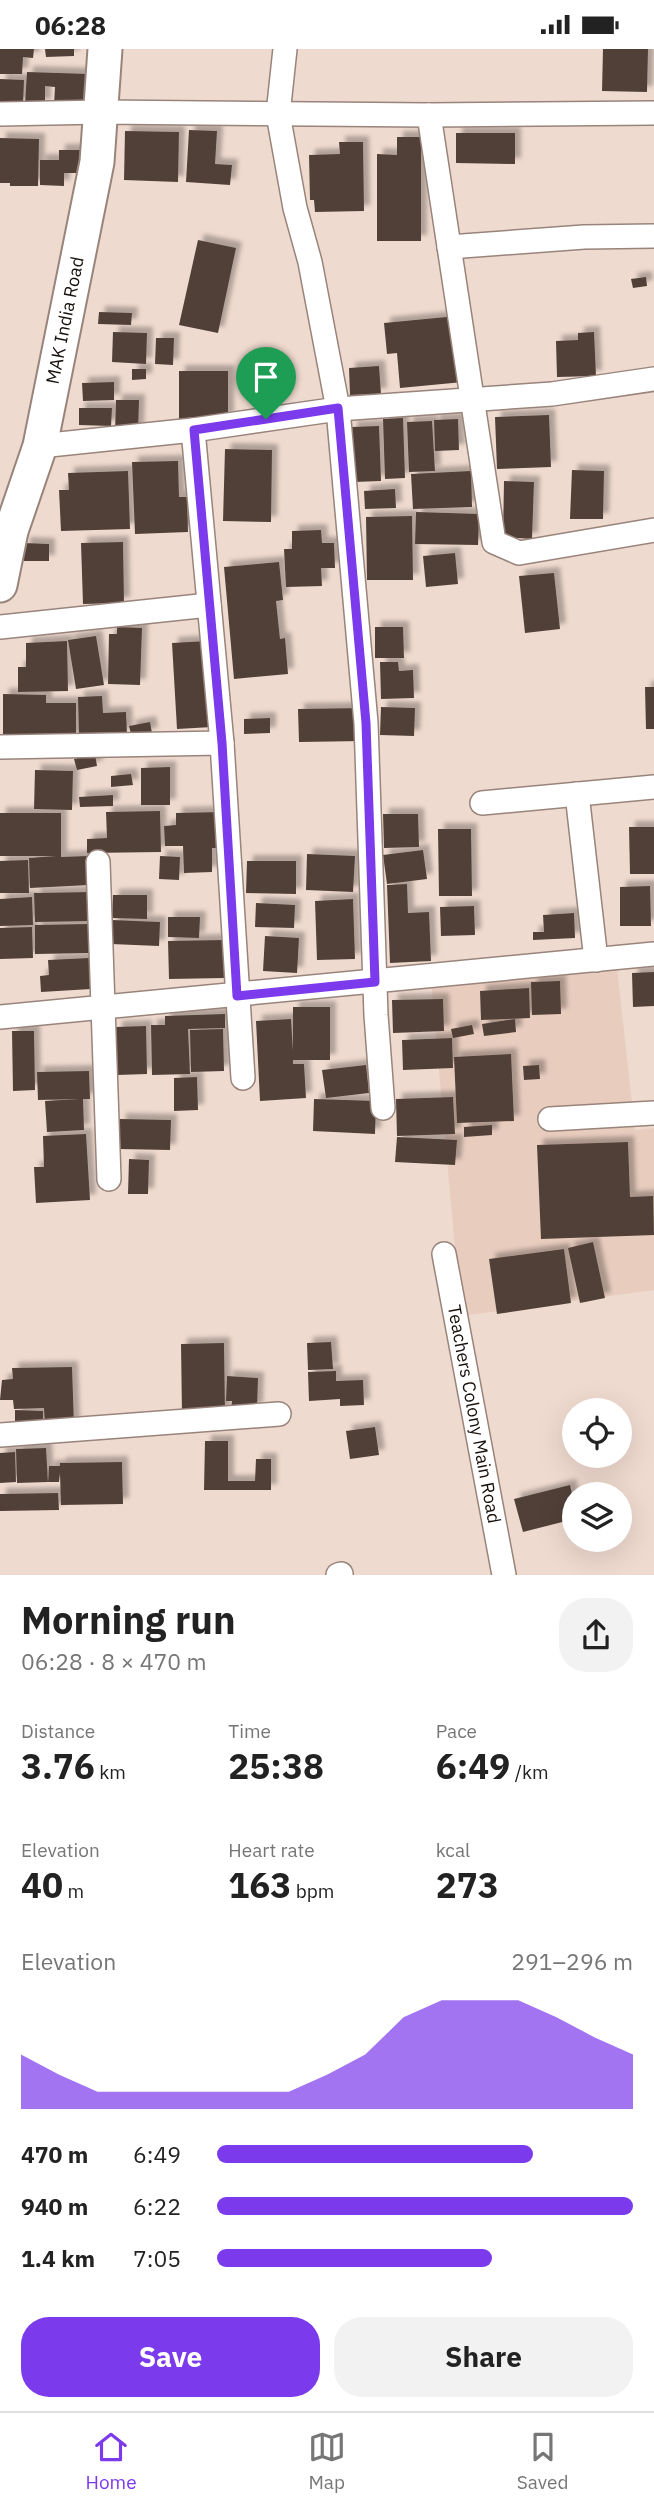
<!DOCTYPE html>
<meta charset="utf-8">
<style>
body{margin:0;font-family:"IBM Plex Sans",sans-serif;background:#f2f2f2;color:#222;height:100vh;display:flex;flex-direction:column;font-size:26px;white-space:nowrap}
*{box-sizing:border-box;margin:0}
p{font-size:23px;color:#767676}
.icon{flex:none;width:38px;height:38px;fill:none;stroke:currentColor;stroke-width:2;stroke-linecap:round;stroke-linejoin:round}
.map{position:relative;height:1526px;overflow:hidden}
.side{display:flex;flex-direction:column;background:#fff;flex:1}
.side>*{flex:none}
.tools{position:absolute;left:562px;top:1349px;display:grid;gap:14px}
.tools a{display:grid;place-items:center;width:70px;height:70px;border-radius:50%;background:#fff;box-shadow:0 7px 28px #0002;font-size:35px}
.pin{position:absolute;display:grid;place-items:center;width:60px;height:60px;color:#fff;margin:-72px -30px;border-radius:50% 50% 50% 0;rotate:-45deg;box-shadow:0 0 7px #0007}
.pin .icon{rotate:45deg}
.round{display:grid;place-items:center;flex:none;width:74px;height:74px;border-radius:28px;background:#f2f2f2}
.overview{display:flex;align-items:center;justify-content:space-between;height:119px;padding:0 21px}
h1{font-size:38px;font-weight:700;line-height:52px}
.stats{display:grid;grid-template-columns:repeat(3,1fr);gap:10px;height:119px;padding:7px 21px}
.stats div{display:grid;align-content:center}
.stats b{font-size:35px;font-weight:700}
.stats small{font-size:19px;font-weight:400}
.stats p{font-size:19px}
.chart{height:196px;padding:14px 21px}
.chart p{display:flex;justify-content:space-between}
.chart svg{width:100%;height:126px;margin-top:7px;fill:#7c3aed;opacity:.7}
.action{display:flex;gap:14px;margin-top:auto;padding:14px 21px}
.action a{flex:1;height:80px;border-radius:28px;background:#7c3aed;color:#fff;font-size:28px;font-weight:700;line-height:80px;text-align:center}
.action a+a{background:#f2f2f2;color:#222}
ul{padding:0 21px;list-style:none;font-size:23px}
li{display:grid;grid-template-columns:112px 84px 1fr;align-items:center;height:52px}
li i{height:18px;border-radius:9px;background:#7c3aed}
.status{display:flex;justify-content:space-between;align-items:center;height:49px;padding:0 35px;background:#fff;direction:ltr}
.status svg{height:19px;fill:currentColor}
.tab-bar{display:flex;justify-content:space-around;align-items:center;height:98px;border-top:2px solid #e0e0e0;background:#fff;font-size:19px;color:#767676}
.tab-bar a{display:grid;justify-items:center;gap:4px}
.tab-bar .selected{color:#7c3aed}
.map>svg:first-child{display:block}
.built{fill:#e8ccbe}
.building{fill:#514038;filter:url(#shadow)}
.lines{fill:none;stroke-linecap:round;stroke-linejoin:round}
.street-casing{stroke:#98847b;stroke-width:26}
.secondary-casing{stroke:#98847b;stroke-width:37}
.street{stroke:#fff;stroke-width:23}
.secondary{stroke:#fff;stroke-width:33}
.route-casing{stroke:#fff;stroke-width:14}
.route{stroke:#7c3aed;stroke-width:9}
.labels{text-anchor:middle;stroke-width:7;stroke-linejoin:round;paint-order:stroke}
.street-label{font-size:18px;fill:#17100c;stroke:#fff}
</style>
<div class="status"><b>06:28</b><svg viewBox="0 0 49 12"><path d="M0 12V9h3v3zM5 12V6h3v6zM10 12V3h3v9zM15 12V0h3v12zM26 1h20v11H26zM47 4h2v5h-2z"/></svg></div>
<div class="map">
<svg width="654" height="1526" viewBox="0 0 654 1526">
<defs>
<filter id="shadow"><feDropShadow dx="6" dy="-6" stdDeviation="2" flood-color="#0004"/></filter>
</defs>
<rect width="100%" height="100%" fill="#efdacf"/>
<!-- built -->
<polygon class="built" points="617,919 635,1081 654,1079 654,1241 461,1267 431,931"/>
<!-- building -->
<g class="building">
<polygon points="0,0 34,0 33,9 23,8 22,25 0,25"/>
<polygon points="45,0 74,0 74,7 46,8"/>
<polygon points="603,0 648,0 647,43 602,42"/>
<polygon points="27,23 89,25 88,58 54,56 55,38 45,37 45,56 25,55"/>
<polygon points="0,30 24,31 23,56 0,55"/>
<polygon points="189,81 217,82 215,115 232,116 230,136 186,133"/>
<polygon points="125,82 179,83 178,133 124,131"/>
<polygon points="456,84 515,84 515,115 456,114"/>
<polygon points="397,88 421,88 421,192 377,192 377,105 397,106"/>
<polygon points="0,89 39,90 38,137 10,137 10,134 0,134"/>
<polygon points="339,93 363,93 364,162 315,163 314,151 310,151 309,106 340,105"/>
<polygon points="59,101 82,101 81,124 64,124 64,137 40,136 40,111 59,111"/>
<polygon points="198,191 236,199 218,284 179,276"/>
<polygon points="646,228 647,237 633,239 631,230"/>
<polygon points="99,263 132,264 131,276 98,275"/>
<polygon points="457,267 463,333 400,339 397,304 387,305 384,274"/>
<polygon points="113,283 147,284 146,315 112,313"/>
<polygon points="594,283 596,327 557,328 556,292 578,291 578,284"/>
<polygon points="156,289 174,289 173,316 155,315"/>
<polygon points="379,317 381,345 350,346 349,319"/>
<polygon points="132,320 146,320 146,330 132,331"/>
<rect x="179" y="322" width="49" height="48"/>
<polygon points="114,333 114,351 83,352 82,334"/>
<polygon points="116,351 139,351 138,384 115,384"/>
<polygon points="79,359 112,359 111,377 79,376"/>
<polygon points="549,366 551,418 497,420 495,368"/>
<polygon points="403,369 405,429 385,430 383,370"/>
<polygon points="458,370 459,401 435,402 434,371"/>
<polygon points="432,372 435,422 409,423 407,373"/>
<polygon points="379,377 381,432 354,433 351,378"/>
<polygon points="225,400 272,401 271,473 223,472"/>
<polygon points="178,412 179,448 187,448 188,483 135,485 132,413"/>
<polygon points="572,421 604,422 603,470 570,470"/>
<polygon points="128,422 130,480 61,482 59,441 69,441 68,424"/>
<polygon points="471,422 472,458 413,460 411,425"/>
<polygon points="504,432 534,433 532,490 503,488"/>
<polygon points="395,440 396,459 365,460 364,442"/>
<polygon points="416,463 479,465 478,496 415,495"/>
<polygon points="412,467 413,531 367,531 366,468"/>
<polygon points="321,481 322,494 334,494 335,519 321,519 322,537 286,538 284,500 292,500 292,482"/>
<polygon points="123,493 124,554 83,555 81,494"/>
<polygon points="24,494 49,495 49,512 24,512"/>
<polygon points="455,504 458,535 426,538 423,507"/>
<polygon points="279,513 283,551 276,552 280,590 285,589 288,625 234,630 224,518"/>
<polygon points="554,524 560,580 525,584 519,527"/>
<polygon points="117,578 142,579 140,636 108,635 109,585 117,585"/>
<polygon points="375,578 403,578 404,609 375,609"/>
<polygon points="96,587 104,636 76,640 68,591"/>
<polygon points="67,592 68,642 18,643 18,618 26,618 26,594"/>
<polygon points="207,592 212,678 177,680 172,594"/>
<polygon points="380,613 398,613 399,622 413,621 414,649 381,650"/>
<polygon points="645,638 654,638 654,680 646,680"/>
<polygon points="3,645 46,646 46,654 76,654 76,690 3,689"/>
<polygon points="102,647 103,664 126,663 127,685 79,687 78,648"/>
<polygon points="381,658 415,659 414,687 380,686"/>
<polygon points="363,659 363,692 299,693 298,660"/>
<polygon points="270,669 270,684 244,685 244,670"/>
<polygon points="150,673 152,684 132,689 129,677"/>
<polygon points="95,705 97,717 77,721 74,710"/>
<polygon points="170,718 170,756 141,756 141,719"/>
<polygon points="35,721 73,722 72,761 34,760"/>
<polygon points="131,725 133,736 111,738 111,727"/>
<polygon points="113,746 113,757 80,758 79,748"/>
<polygon points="160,762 161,803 87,804 87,790 107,789 106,763"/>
<polygon points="222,763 223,799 212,799 212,823 184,824 183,797 165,797 164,777 176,776 176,764"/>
<polygon points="0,764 61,764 61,808 88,807 89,836 30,839 29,809 56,807 0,807"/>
<polygon points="383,765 418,765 419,798 384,799"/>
<polygon points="629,778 654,778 654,825 630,825"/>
<polygon points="438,780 471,780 472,847 439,847"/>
<polygon points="423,801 427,830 387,835 383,806"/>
<polygon points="307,805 355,807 353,843 306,841"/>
<polygon points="160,807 180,808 179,831 159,830"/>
<polygon points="28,811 29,844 0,844 0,812"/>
<polygon points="247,812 296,812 296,845 246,844"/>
<polygon points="407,835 408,864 429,863 431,912 390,914 387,836"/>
<polygon points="650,837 651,877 620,877 620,838"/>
<polygon points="93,843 94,872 35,873 34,844"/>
<polygon points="113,846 147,846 147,870 112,869"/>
<polygon points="32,848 33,876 0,877 0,850"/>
<polygon points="353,850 355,910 317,911 315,852"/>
<polygon points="256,854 295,856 294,879 255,878"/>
<polygon points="474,857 475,886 441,887 440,858"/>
<polygon points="574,864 575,889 533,891 533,883 544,883 543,866"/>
<polygon points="168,868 200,868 199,889 168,888"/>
<polygon points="112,871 160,873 159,897 111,895"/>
<polygon points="89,875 89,904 35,905 35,876"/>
<polygon points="32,878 33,909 0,910 0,879"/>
<polygon points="265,887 299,889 297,924 263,922"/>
<polygon points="224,891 225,929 169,930 168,892"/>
<polygon points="89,909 91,940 41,943 40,927 49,926 48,911"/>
<polygon points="654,923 654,957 633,958 632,924"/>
<polygon points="560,932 561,965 532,966 531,933"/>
<polygon points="529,939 530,969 481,971 480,942"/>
<polygon points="443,950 444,982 393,984 392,951"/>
<polygon points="293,958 330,958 330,1011 293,1011 293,1015 304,1015 306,1049 260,1052 256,972 291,970 293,1002"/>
<polygon points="225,965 225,979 188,980 190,1025 152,1026 151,976 165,976 165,967"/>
<polygon points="515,970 516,983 484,987 482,975"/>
<polygon points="472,976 474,985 453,989 451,980"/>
<polygon points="146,977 147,1025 117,1026 116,978"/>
<polygon points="223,980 224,1022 191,1023 190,981"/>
<polygon points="12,982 34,982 35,1041 13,1042"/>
<polygon points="452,989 453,1019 403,1021 402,991"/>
<polygon points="511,1005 514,1072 457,1074 454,1008"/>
<polygon points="366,1016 369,1044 326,1049 322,1021"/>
<polygon points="539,1016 540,1030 524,1031 523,1017"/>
<polygon points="89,1022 90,1050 83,1050 84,1081 47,1083 45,1052 79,1050 38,1051 37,1023"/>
<polygon points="197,1028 198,1061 174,1062 174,1029"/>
<polygon points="453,1048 455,1085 397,1087 396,1050"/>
<polygon points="314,1050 376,1052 375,1085 313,1082"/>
<polygon points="120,1070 171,1071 170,1101 119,1100"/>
<polygon points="492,1076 492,1086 464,1088 464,1078"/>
<polygon points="86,1085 90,1151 36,1154 34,1118 44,1118 43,1087"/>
<polygon points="397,1088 457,1091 455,1116 395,1113"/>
<polygon points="628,1093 630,1148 653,1147 654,1186 541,1190 537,1096"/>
<polygon points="129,1110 149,1111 148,1145 128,1145"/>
<polygon points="593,1193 605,1249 580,1254 568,1199"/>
<polygon points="564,1200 571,1254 497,1265 489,1210"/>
<polygon points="331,1293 333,1320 308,1321 307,1294"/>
<polygon points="224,1294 225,1364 182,1365 181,1295"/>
<polygon points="72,1318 74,1377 45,1378 44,1359 14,1360 13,1351 0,1351 2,1331 13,1330 12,1319"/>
<polygon points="336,1322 336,1332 363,1331 364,1356 340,1357 340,1350 309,1352 308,1323"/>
<polygon points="227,1327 258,1329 257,1360 231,1360 232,1352 226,1352"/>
<polygon points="15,1361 43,1362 43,1378 15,1378"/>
<polygon points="375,1378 379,1406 350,1410 346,1382"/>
<polygon points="205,1392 228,1392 228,1432 255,1432 256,1410 271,1410 271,1441 204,1441"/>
<polygon points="46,1399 48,1433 17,1434 16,1400"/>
<polygon points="15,1403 16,1433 0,1434 0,1404"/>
<polygon points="122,1413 123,1455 61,1456 60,1424 59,1433 48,1433 49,1417 60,1417 60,1414"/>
<polygon points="570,1436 574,1453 574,1470 523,1483 514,1450"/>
<polygon points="58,1444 59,1461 0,1462 0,1445"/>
</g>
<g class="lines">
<!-- street casing -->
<g class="street-casing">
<g id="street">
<polyline points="285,0 278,65 295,159 310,213 338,360 366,674 376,966 383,1059"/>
<polyline points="0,65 101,63 429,66 494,493 519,504 654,481"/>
<polyline points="429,66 654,64"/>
<polyline points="449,198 584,188 654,187"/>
<polyline points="193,381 222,694 243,1029"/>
<polyline points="40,397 193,381 338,360 552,345 654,330"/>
<polyline points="0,578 209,556"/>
<polyline points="0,698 222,694"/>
<polyline points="577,745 596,911"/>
<polyline points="482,754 654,738"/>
<polyline points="98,813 109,1130"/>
<polyline points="0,968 654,905"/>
<polyline points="550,1070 654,1064"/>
<path id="s1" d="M444 1205 504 1526"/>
<polyline points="0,1386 279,1365"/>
<polyline points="338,1526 341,1525"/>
</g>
</g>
<!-- secondary casing -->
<g class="secondary-casing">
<g id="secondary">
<path id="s2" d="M0 536 11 482 40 397 97 113 105 0"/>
</g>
</g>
<!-- street -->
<use href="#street" class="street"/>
<!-- secondary -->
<use href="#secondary" class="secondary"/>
</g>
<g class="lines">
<!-- route casing -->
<g class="route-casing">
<polygon id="route" points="338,359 366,674 375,933 237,947 222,694 194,381"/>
</g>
<!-- route -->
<use href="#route" class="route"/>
</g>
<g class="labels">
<!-- street labels -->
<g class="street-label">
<text dy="6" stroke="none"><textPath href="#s2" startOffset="273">MAK India Road</textPath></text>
<text dy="6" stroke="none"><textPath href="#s1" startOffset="163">Teachers Colony Main Road</textPath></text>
</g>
</g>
</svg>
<div class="tools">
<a><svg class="icon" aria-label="locate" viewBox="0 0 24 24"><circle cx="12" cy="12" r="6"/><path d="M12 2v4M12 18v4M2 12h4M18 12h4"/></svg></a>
<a><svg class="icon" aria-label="layers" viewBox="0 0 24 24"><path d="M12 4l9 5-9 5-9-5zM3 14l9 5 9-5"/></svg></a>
</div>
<div class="pin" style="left:266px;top:370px;background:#1e9e55"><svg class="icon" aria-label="arrive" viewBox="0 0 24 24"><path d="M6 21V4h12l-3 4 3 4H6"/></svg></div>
</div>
<section class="side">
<div class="overview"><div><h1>Morning run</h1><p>06:28 · 8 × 470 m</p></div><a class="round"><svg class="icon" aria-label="share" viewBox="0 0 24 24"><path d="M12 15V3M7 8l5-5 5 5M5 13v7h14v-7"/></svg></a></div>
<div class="stats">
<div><p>Distance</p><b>3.76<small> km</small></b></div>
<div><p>Time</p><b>25:38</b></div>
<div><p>Pace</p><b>6:49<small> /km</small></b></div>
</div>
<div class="stats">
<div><p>Elevation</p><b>40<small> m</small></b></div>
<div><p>Heart rate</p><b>163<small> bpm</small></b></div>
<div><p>kcal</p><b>273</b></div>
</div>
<div class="chart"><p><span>Elevation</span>291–296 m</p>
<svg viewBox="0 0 160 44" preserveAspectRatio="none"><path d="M0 44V25L10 32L20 38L30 38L40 38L50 38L60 38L70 38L80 32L90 25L100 12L110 6L120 6L130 6L140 12L150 19L160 25V44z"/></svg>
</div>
<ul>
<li><b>470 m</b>6:49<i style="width:76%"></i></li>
<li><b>940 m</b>6:22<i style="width:100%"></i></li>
<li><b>1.4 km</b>7:05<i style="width:66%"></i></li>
</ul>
<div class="action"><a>Save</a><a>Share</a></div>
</section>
<nav class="tab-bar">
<a class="selected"><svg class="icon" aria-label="home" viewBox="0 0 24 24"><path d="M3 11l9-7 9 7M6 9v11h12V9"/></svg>Home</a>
<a><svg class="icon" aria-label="map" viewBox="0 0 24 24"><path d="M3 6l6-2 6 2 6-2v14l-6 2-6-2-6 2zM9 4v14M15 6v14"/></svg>Map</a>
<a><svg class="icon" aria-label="saved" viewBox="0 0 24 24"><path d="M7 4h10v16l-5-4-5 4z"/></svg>Saved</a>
</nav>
